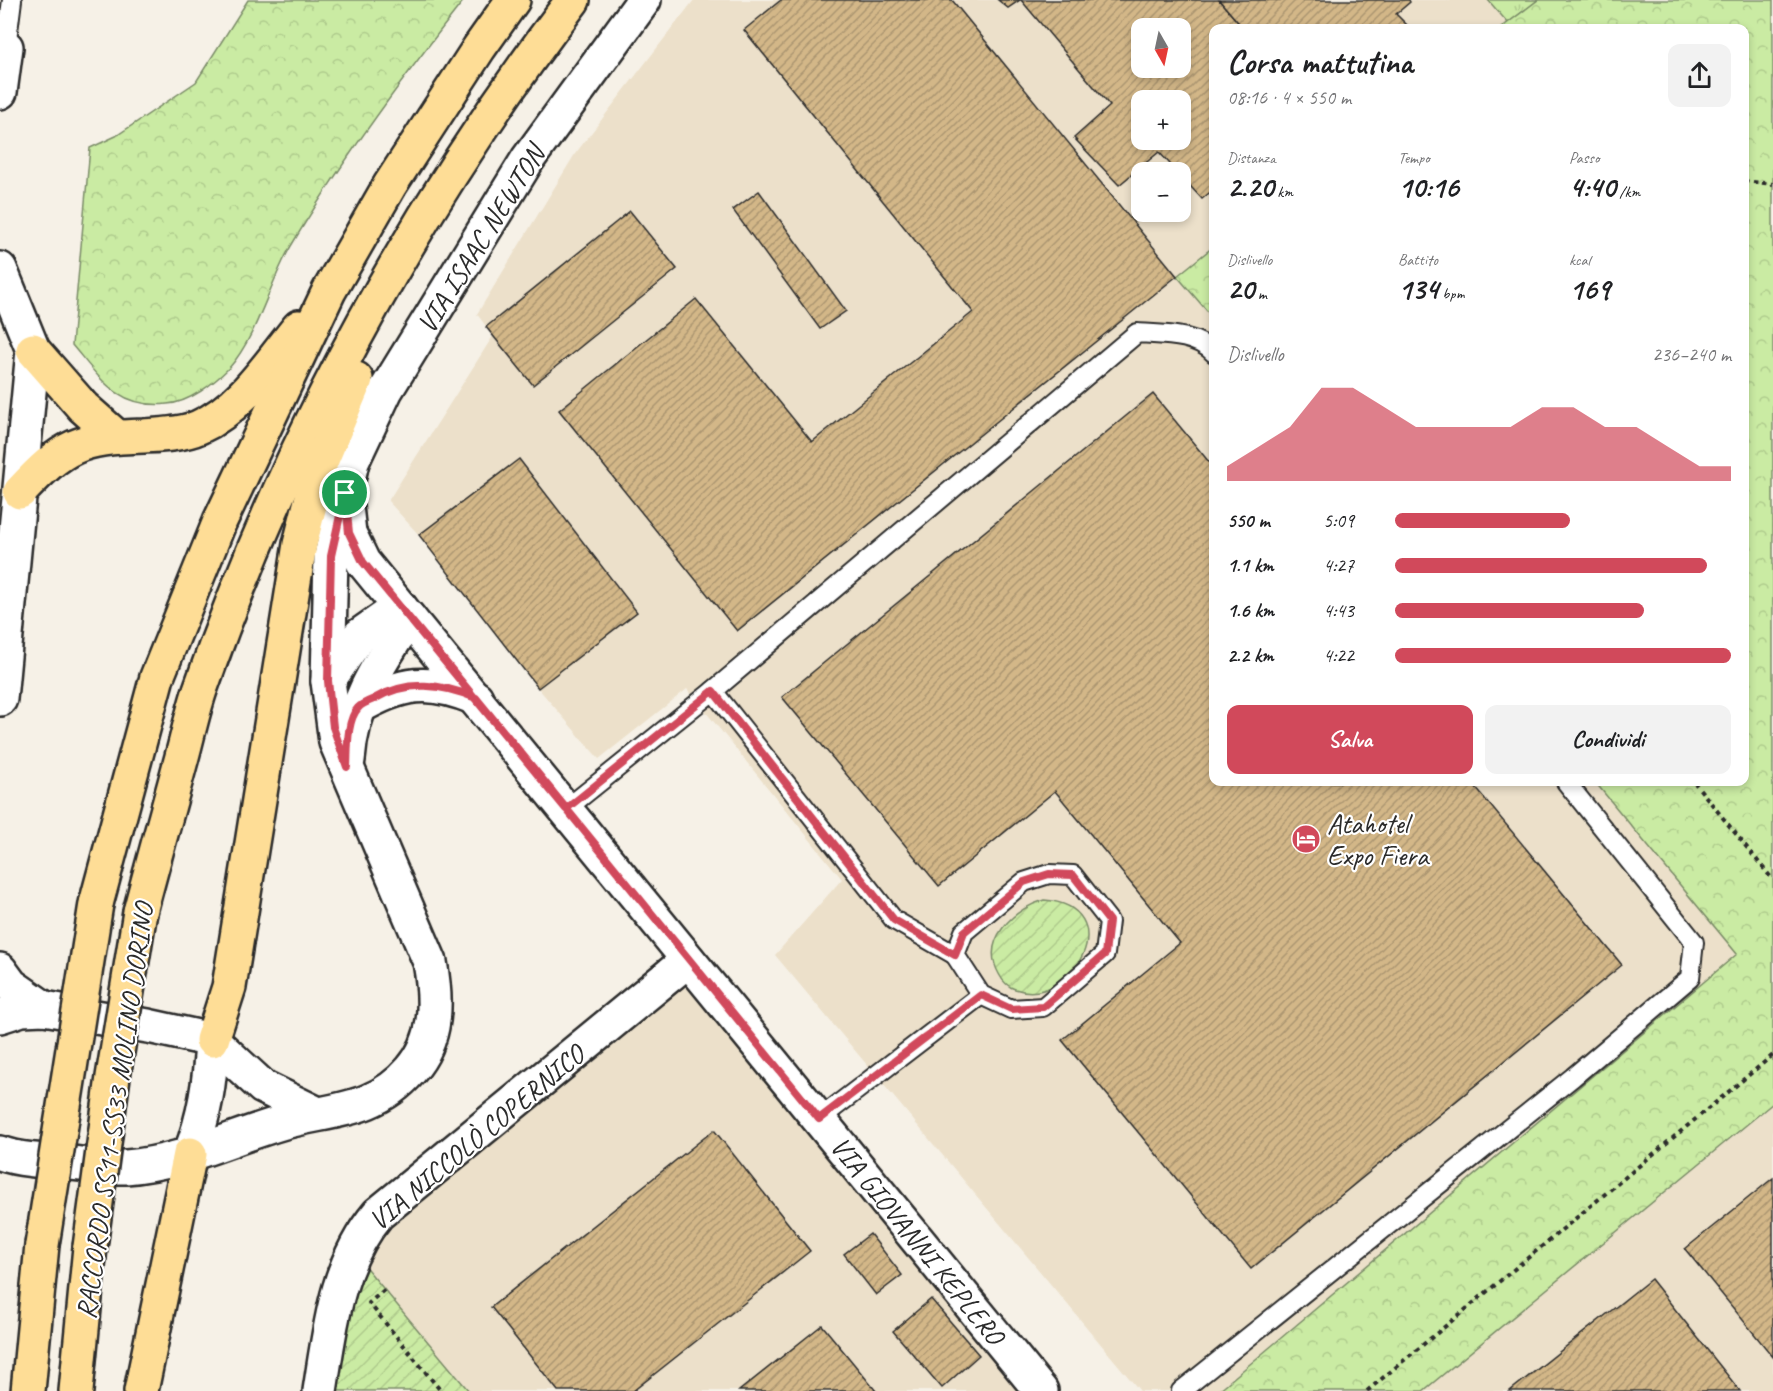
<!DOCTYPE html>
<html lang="it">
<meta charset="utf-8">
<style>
body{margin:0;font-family:Caveat,sans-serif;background:#f2f2f2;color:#202124;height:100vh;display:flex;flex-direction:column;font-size:22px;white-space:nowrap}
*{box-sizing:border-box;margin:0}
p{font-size:20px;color:#757577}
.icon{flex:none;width:33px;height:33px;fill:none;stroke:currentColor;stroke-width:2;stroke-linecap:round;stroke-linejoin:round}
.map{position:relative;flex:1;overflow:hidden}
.sheet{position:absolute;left:1209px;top:24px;width:540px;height:762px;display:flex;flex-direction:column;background:#fff;border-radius:12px;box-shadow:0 3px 9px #0003}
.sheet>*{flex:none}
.needle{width:39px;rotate:171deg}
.fabs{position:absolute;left:1131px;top:18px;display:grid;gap:12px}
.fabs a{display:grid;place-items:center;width:60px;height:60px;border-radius:12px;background:#fff;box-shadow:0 3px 9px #0003;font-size:30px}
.pin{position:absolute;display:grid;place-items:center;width:51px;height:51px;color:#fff;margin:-26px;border:3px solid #fff;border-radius:50%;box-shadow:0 2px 6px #0007}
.round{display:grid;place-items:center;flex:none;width:63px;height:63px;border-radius:12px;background:#f2f2f2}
.headline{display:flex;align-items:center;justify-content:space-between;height:102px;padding:0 18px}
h1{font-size:33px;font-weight:700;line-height:45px}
.metrics{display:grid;grid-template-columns:repeat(3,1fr);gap:9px;height:102px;padding:6px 18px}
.metrics div{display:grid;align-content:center}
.metrics b{font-size:30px;font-weight:700}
.metrics small{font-size:16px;font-weight:400}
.metrics p{font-size:16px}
.chart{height:168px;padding:12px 18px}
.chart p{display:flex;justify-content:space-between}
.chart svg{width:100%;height:108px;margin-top:6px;fill:#d1495b;opacity:.7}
.button{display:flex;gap:12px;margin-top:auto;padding:12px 18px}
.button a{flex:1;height:69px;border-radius:12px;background:#d1495b;color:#fff;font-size:24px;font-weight:700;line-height:69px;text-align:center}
.button a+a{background:#f2f2f2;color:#202124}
ul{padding:0 18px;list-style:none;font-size:20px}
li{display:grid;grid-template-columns:96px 72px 1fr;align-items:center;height:45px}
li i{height:15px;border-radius:8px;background:#d1495b}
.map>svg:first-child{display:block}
.built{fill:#ece0ca;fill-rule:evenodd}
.grass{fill:url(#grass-tufts);stroke:#7a8b67;stroke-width:1.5}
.forest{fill:url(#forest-crowns);stroke:#7a8b67;stroke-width:1.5}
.garden{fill:url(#garden-furrows);stroke:#7a8b67;stroke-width:1.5}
.building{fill:url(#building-hatch);stroke:#2b2b2b;stroke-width:1.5;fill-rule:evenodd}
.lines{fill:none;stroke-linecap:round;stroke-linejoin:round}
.service-casing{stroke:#2b2b2b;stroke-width:22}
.minor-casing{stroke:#2b2b2b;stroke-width:38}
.trunk-casing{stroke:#2b2b2b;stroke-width:38}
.path{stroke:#2b2b2b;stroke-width:4;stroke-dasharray:4.5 4.5;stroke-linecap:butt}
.service{stroke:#fff;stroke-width:18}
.minor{stroke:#fff;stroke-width:33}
.trunk{stroke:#fedd96;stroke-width:33}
.trunk-bridge-casing{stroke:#2b2b2b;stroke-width:38;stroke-linecap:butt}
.trunk-bridge{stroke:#fedd96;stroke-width:33}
.route-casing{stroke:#fff;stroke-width:12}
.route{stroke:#d1495b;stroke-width:8}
.labels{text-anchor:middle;stroke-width:4.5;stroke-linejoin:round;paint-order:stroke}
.street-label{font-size:28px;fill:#2b2b2b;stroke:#fff}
.poi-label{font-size:28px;fill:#2b2b2b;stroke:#fff;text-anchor:start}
</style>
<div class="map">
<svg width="1773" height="1391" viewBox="0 0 1773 1391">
<defs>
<pattern id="grass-tufts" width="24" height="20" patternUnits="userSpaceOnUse" patternTransform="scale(1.5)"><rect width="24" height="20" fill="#caeba3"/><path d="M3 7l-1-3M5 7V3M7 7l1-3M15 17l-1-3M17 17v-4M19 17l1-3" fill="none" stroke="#aeca8c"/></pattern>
<pattern id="forest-crowns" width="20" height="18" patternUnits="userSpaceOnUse" patternTransform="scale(1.5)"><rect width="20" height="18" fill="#caeba3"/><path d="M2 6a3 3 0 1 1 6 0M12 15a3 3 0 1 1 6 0" fill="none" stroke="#aeca8c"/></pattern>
<pattern id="garden-furrows" width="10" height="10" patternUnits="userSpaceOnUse" patternTransform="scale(1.5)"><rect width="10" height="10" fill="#caeba3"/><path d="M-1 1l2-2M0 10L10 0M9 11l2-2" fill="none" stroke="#aeca8c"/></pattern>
<pattern id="building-hatch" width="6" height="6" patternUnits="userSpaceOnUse" patternTransform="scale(1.5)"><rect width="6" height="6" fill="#d3b788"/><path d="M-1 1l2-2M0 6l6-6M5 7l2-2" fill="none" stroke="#ab956f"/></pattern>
</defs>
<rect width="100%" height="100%" fill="#f6f1e7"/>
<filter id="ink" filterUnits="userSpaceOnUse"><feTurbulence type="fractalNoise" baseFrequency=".0167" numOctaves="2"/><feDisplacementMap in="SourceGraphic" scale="12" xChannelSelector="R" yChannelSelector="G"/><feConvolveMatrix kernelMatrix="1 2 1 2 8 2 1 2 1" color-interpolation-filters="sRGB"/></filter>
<g filter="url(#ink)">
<!-- built -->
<g class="built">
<path d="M694 0H1488L1508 23 1501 28H1214L1213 247 1177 276 1213 318 1214 782H1595L1738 954 1218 1391H1140L775 955 842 879 687 689 599 759 538 688 419 535 388 501 493 336 477 314 575 154ZM1142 28H1180V68H1142ZM1142 100H1180V140H1142ZM1142 172H1180V212H1142Z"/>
<polygon points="688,960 1041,1391 469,1391 352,1251"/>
<polygon points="1773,1103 1773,1391 1423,1391"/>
</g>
<!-- grass -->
<polygon class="grass" points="1488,0 1538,0 1508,23"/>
<!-- forest -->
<g class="forest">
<path d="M248 0H464C402 79 342 160 291 246 269 283 258 335 229 368 214 383 189 403 167 404 118 409 100 378 72 345L90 148 116 136 196 82Z"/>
<polygon points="1538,0 1773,0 1773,1103 1423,1391 1218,1391 1737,954 1595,782 1744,782 1744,28 1501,28"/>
<polygon points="1213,247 1213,318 1177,276"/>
</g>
<!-- garden -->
<g class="garden">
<path d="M1044 900C1127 907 1074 1009 1015 989 1008 987 1002 980 999 974 980 940 1013 910 1044 900Z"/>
<polygon points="352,1251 469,1391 320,1391"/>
</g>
<!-- building -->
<g class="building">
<polygon points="781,0 952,0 1177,276 737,631 559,410 696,299 812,442 973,312 744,30"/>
<polygon points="998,0 1020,0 1008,8"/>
<path d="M1021 0H1219L1243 28H1214V189L1202 199 1159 152 1119 185 1074 138 1110 106ZM1142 28H1180V68H1142ZM1142 100H1180V140H1142Z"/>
<polygon points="1219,0 1409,0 1410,2 1396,14 1410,28 1243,28"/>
<polygon points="759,191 846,311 820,329 733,210"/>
<polygon points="630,211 677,269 533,385 486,327"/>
<polygon points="1153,394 1214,468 1214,782 1471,782 1622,965 1251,1269 1062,1040 1180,943 1055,791 939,886 782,697"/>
<polygon points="519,459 637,612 538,688 419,535"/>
<polygon points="714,1130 810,1251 633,1391 558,1391 491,1307"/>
<polygon points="1773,1178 1773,1357 1685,1249"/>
<polygon points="870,1234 902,1275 876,1295 844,1254"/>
<polygon points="1651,1279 1740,1391 1510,1391"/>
<polygon points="931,1299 979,1355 942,1388 893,1331"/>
<polygon points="822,1325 876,1391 739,1391"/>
</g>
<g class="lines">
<!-- service casing -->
<g class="service-casing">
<g id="service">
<polyline points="6,47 12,0"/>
<path d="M713 691 1137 333C1163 335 1195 333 1214 353"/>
<polyline points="566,809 713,691 894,920 955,955"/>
<polyline points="819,1119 981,995 1011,1009 1043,1007 1105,954 1109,921 1073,875 1049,874 1024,882 964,932 955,955 981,995"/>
<polyline points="1181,1391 1573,1077 1690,978 1694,942 1566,782"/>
</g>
</g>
<!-- minor casing -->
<g class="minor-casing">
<g id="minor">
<polyline points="0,92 6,47"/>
<polyline points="0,269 33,350 0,699"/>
<polyline points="346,507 349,533 363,562 1041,1391"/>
<polyline points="328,681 360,635 400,607"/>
<path d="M357 708C402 682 428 678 476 698"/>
<path d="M348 760C352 702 379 664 409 618"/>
<polyline points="0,970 11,985 44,1008"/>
<path d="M0 1016 22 1009 44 1008 148 1026 212 1040C210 1081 205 1116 190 1154"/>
<polyline points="212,1040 263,1087 316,1113"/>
<path d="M0 1153C20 1160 42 1161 63 1162 83 1164 106 1168 126 1167 182 1163 231 1137 284 1122 332 1109 375 1112 411 1070 438 1039 437 1001 430 962L336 742 328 681 331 556 352 462 386 390 528 159 644 0"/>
<path d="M320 1391C330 1328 336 1264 378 1214L688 960"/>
</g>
</g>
<!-- trunk casing -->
<g class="trunk-casing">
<g id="trunk">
<polyline points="33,350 83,407 117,437"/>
<path d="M20 492C64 445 79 438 144 436 161 435 184 434 199 427 242 408 270 362 299 327"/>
<polyline points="96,904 157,677 220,521 329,291 390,185 479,48 513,0"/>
<path d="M140 912C153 862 167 813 180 764 187 739 192 714 200 690 287 441 414 209 573 0"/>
<polyline points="212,1040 229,987 300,544 321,462 356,379"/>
<polyline points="28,1391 42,1245"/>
<polyline points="76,1391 90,1247"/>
<polyline points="141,1391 190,1154"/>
</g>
</g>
<!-- path -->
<g class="path">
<polyline points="1744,181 1773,184"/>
<polyline points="1694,782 1773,880"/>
<polyline points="384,1290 369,1303 441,1391"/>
<polyline points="1367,1391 1773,1055"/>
</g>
<!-- service -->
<use href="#service" class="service"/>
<!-- minor -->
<use href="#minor" class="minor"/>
<!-- trunk -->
<use href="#trunk" class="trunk"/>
<!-- trunk-bridge casing -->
<g class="trunk-bridge-casing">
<g id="trunk-bridge">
<polyline points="42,1245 96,904"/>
<polyline points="90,1247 113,1077 140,912"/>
</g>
</g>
<!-- trunk-bridge -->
<use href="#trunk-bridge" class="trunk-bridge"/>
</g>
</g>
<g class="lines" filter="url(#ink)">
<!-- route casing -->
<g class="route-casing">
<path id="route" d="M345 493 331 556 328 681 333 727 347 767C348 751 346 721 358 708 361 704 369 701 374 699 408 679 442 684 476 698L819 1119 981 995 1011 1009 1043 1007 1105 954 1109 921 1073 875 1049 874 1024 882 964 932 955 955 894 920 713 691 566 809 363 562 349 533 345 493"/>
</g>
<!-- route -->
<use href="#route" class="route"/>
</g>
<!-- icons -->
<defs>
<g id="hotel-disc" transform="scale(1.5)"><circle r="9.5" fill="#d1495b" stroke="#fff"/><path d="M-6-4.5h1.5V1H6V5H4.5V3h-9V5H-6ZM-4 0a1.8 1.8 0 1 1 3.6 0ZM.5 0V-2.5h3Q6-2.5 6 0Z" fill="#fff"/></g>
</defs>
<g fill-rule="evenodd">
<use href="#hotel-disc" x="1306" y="839"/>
</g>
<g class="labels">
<!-- street labels -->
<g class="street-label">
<text transform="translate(480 239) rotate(-58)" y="10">VIA ISAAC NEWTON</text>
<text transform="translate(114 1111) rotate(-82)" y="10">RACCORDO SS11-SS33 MOLINO DORINO</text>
<text transform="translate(476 1137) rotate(-40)" y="10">VIA NICCOLÒ COPERNICO</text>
<text transform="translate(918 1240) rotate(51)" y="10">VIA GIOVANNI KEPLERO</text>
</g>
<!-- poi labels -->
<g class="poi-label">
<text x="1327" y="833">Atahotel<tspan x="1327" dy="32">Expo Fiera</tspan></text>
</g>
</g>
</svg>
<div class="fabs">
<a><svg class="needle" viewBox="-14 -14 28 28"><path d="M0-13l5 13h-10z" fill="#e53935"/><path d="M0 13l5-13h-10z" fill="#757577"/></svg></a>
<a>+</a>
<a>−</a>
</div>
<div class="pin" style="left:345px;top:493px;background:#1e9e55"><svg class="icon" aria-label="arrive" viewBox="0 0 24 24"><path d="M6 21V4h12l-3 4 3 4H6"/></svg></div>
<section class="sheet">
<div class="headline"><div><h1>Corsa mattutina</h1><p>08:16 · 4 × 550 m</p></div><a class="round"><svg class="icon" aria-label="share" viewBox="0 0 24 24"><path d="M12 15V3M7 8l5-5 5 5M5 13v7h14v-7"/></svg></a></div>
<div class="metrics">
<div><p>Distanza</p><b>2.20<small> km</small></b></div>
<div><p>Tempo</p><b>10:16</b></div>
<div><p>Passo</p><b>4:40<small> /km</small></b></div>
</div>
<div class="metrics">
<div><p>Dislivello</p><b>20<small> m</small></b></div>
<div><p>Battito</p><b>134<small> bpm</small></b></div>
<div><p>kcal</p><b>169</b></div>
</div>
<div class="chart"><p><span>Dislivello</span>236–240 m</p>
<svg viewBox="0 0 160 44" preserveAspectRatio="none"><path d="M0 44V38L10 30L20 22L30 6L40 6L50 14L60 22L70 22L80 22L90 22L100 14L110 14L120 22L130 22L140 30L150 38L160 38V44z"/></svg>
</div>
<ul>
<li><b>550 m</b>5:09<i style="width:52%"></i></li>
<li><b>1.1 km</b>4:27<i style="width:93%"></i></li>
<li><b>1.6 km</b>4:43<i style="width:74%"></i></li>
<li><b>2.2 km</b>4:22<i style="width:100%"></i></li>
</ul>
<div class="button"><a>Salva</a><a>Condividi</a></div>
</section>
</div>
